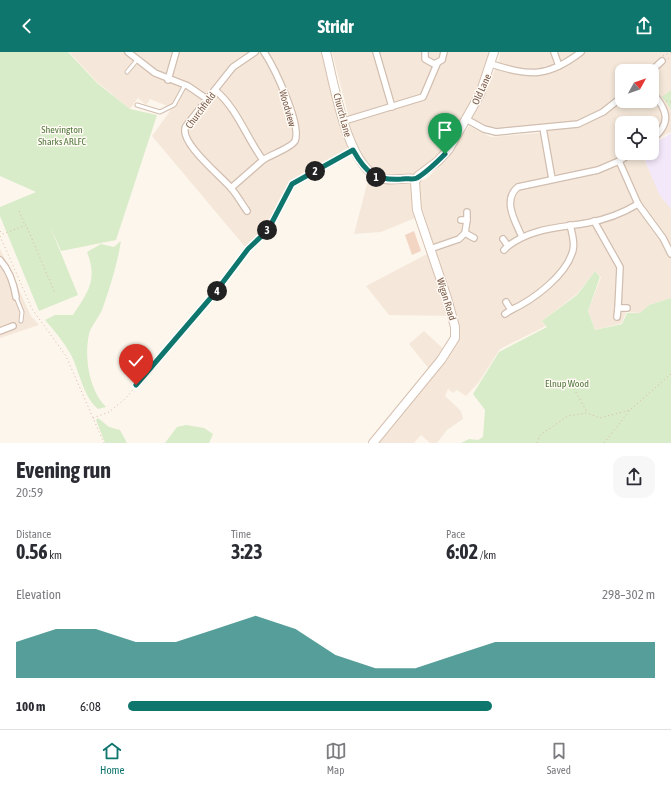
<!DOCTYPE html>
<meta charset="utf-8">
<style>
body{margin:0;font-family:"Asap Condensed",sans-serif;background:#f7f7f7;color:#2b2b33;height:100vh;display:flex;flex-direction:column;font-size:15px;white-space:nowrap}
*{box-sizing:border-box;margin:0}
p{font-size:13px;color:#7c7c81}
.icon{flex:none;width:22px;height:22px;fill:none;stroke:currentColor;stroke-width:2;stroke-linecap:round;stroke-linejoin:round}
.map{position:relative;height:391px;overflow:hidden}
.details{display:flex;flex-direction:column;background:#fff;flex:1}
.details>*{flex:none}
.needle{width:26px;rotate:50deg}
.controls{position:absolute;left:615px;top:12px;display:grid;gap:8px}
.controls a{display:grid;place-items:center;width:44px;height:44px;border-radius:8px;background:#fff;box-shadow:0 2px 6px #0003;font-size:20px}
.pin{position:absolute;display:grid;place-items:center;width:34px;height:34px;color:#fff;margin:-41px -17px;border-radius:50% 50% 50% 0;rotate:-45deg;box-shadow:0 0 4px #0007}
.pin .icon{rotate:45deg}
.km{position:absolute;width:20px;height:20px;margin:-10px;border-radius:50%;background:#222;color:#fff;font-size:11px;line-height:20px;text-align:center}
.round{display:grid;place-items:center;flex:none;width:42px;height:42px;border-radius:12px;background:#f7f7f7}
.summary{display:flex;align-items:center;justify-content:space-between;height:68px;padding:0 16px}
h1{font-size:22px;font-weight:700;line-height:30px}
.metrics{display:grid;grid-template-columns:repeat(3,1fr);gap:6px;height:68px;padding:4px 16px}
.metrics div{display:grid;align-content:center}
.metrics b{font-size:20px;font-weight:700}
.metrics small{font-size:11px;font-weight:400}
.metrics p{font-size:11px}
.chart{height:112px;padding:8px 16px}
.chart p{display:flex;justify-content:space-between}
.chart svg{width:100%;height:72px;margin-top:4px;fill:#0f766e;opacity:.7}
ul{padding:0 16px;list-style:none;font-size:13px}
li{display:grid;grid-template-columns:64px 48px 1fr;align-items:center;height:30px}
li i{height:10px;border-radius:5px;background:#0f766e}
header{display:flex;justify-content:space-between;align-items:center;height:52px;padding:0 16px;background:#0f766e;color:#fff;font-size:18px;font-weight:700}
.tabs{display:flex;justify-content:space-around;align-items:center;height:56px;border-top:1px solid #e1e1e2;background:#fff;font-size:11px;color:#7c7c81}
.tabs a{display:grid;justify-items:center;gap:2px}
.tabs .on{color:#0f766e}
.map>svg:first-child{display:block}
.residential{fill:#f5e8da;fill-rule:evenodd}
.education{fill:#f3e8fa}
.green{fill:#d8ecc9}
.building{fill:#f3d5c3}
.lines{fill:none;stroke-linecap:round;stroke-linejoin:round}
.lane-casing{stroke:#d1beb0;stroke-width:5}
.street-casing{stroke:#d1beb0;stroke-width:8}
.secondary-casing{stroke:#d6c0b0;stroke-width:10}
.path{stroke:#d9b8a5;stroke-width:1;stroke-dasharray:1 3;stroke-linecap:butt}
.lane{stroke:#fff;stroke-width:3}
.street{stroke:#fff;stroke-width:5.5}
.secondary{stroke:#fff;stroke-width:8}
.route-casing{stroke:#fff;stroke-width:8}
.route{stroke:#0f766e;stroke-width:5}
.labels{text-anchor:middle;stroke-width:3;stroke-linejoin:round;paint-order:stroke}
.street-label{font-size:10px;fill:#7a5c4d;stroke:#fffaf3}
.park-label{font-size:10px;fill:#537a41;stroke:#fffaf3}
</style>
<header><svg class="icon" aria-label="back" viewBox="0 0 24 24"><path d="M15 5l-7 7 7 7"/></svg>Stridr<svg class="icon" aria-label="share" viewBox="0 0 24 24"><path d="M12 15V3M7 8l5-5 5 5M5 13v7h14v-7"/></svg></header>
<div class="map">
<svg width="671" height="391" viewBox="0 0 671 391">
<rect width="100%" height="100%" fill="#fdf6ec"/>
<!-- residential -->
<g class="residential">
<polygon points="69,0 322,0 349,98 291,131 283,142 266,178 246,196 152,84 172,56 150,47 146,53 138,46 130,57 97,30"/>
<polygon points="332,0 490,0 489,12 461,69 441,99 413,124 381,123 369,115 353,94 348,62"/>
<path d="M500 0H671V80L652 89V71H622V101H628L616 108 597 115 559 124 554 121 544 74 509 78 489 75 472 66 492 25 499 8ZM622 19H652V49H622Z"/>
<polygon points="469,74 491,85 539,81 541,82 548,119 557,128 589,123 641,101 663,147 671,156 671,246 649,253 640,261 626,260 622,271 595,278 588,259 601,225 595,219 577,242 542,269 546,274 500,297 479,330 466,344 457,338 453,341 448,337 445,344 461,359 463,367 447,378 437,391 430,391 421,383 414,391 378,391 434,323 409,292 424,279 450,303 459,284 454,264 389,263 366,234 427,202 436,202 420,164 381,180 354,182 368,128 411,132 426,127 447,107"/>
<polygon points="0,197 31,264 39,273 0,286"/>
</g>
<!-- education -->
<polygon class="education" points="671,81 671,157 659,142 642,101 652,101 652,93"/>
<!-- green -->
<g class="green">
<polygon points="0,0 68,0 97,31 130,57 157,63 116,188 61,199 49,172 78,243 39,259 0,164 0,155 36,140 0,124"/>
<polygon points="671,38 671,57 662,45"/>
<path d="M121 189C117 212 111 233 103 255 100 265 91 273 89 282 84 306 89 338 106 355L98 357C82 343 80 319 70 301 63 289 54 278 45 268L55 263H73C88 240 98 228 87 200L101 192 114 195Z"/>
<polygon points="595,219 600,225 588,259 595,278 622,272 627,261 640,261 649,253 671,246 671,391 461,391 469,387 478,388 483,385 485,358 473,342 499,300 547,275 542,269 577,243"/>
<polygon points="98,366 109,375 120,378 127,391 105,391 96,368"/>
<polygon points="186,373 204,376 213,382 209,391 165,391 177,375"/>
</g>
<!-- building -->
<polygon class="building" points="414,179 421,199 412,203 405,183"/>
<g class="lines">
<!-- lane casing -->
<g class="lane-casing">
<g id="lane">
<polyline points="127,20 137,8"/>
<polyline points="137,53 160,60 174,53 185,33"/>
<polyline points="16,245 22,260 21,269"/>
</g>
</g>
<!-- street casing -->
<g class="street-casing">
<g id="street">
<polyline points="128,0 155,21 188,34 207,47"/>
<polyline points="376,0 392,55"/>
<polyline points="425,0 425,7 434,12 442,8 444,0"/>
<polyline points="554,0 559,14"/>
<path d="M491 12C530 24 547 26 581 0"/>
<polyline points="651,19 662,9"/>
<polyline points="168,28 176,0"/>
<path d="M215 38C237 56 246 85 263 108 270 103 291 96 295 89 302 73 274 15 264 0"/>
<path d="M652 40C669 60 671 71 652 88"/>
<polyline points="466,67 484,77 496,80 578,72 603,60 622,45"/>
<polyline points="344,69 423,45 437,12"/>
<polyline points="543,76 552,127"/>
<polyline points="619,109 638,152 663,186 671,202"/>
<polyline points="231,136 263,108"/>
<path d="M247 159C242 152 237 143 231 136 222 125 177 89 186 74L233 15 255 0"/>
<polyline points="461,168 467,168 467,160"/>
<polyline points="467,168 465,181 474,186"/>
<polyline points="594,169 620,215 618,256"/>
<path d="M522 185C515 169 502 148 518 135L598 118 619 109 632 101"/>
<polyline points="503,187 508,194 504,198"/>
<path d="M508 194C532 176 558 176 587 171 604 168 623 161 638 152"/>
<polyline points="430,197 459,187 465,181"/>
<path d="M0 208C9 218 14 233 16 245"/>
<path d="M511 258C533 248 567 223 573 198 575 190 572 181 570 173"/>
<polyline points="505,262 511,258 506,250"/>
<polyline points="617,265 618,256 627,256"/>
<polyline points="0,279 13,274"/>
</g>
</g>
<!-- secondary casing -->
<g class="secondary-casing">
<g id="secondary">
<path d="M326 0C334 31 347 115 380 126 391 130 404 125 416 127"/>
<polyline points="373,391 441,308 455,286 455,275 447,246 417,158 415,130 418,124 438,109 449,97 480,42 494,0"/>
</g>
</g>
<!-- path -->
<g class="path">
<polyline points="663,4 671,0"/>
<polyline points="668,7 671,5"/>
<polyline points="666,49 671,50"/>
<polyline points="19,159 25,173"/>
<polyline points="0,179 3,182 26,173 55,241"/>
<polyline points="0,184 32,257 66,304 104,391"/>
<polyline points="583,334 573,335 587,360"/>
<polyline points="93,366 109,360 125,347 214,242 248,197 268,178 292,132 348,100"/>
<polyline points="537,391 540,383 568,364 587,361 600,366 630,358 671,322"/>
<polyline points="604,391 630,358"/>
</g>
<!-- lane -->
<use href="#lane" class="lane"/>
<!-- street -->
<use href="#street" class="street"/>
<!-- secondary -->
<use href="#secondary" class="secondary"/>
</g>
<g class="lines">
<!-- route casing -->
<g class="route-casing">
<path id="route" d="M136 333 214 242 248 197 268 178 292 132 353 98C366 121 375 129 402 127 406 126 414 128 417 126 427 120 437 110 445 102"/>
</g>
<!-- route -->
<use href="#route" class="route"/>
</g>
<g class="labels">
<!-- street labels -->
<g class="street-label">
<text transform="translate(481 37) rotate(-66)" y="4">Old Lane</text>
<text transform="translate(288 56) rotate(74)" y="4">Woodview</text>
<text transform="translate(200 58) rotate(-53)" y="4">Churchfield</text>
<text transform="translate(343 63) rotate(75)" y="4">Church Lane</text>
<text transform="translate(447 247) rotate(73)" y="4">Wigan Road</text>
</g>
<!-- park labels -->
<g class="park-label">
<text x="62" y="81">Shevington<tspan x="62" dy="12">Sharks ARLFC</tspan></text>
<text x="567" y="335">Elnup Wood</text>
</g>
</g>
</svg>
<div class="controls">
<a><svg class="needle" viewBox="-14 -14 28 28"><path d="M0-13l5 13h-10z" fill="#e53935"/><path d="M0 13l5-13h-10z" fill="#7c7c81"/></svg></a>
<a><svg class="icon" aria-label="locate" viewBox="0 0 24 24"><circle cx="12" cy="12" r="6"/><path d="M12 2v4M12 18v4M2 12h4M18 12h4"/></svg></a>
</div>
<div class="pin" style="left:445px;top:102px;background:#1e9e55"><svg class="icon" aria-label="arrive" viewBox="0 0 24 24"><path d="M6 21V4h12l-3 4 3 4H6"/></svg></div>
<div class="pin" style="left:136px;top:333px;background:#d93025"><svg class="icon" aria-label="check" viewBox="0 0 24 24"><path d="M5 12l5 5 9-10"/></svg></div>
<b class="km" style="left:376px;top:125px">1</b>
<b class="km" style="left:315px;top:119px">2</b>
<b class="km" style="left:267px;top:178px">3</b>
<b class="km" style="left:217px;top:239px">4</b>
</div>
<section class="details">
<div class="summary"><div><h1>Evening run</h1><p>20:59</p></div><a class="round"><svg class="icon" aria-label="share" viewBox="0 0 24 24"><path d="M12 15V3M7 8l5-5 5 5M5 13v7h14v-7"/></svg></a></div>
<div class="metrics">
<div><p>Distance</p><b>0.56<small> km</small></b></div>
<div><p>Time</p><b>3:23</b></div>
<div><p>Pace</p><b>6:02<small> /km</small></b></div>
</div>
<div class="chart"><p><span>Elevation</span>298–302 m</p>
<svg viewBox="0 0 160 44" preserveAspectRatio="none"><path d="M0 44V22L10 14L20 14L30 22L40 22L50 14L60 6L70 14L80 30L90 38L100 38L110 30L120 22L130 22L140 22L150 22L160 22V44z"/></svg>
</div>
<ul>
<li><b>100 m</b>6:08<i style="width:69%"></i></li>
</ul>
</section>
<nav class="tabs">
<a class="on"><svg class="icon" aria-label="home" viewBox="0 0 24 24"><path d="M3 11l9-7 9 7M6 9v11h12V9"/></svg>Home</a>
<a><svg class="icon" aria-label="map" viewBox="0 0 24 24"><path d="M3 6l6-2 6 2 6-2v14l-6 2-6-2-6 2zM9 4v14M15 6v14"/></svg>Map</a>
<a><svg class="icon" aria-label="saved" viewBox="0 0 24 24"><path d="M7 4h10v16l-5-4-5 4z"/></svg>Saved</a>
</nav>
